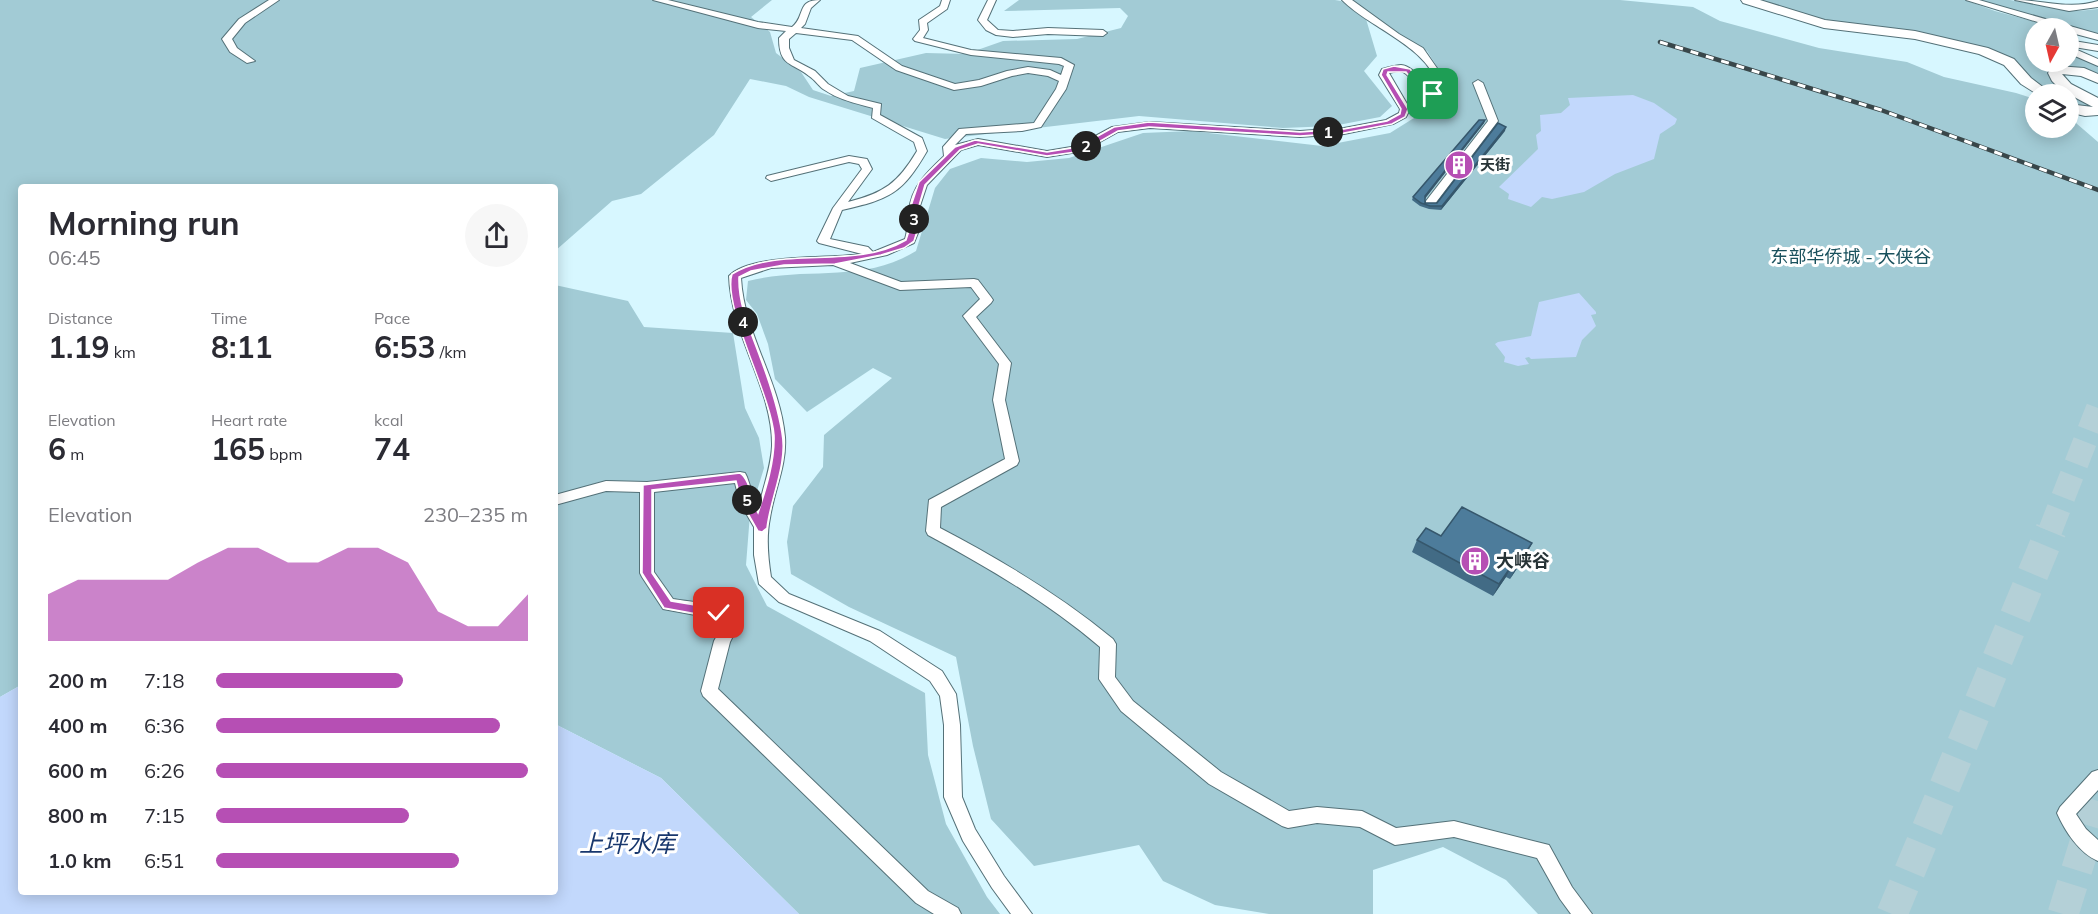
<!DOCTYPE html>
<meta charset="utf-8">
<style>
body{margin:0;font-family:Mulish,"Noto Sans SC",sans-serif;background:#f7f7f7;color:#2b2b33;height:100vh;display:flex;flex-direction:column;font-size:22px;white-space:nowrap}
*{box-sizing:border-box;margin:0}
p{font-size:20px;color:#7c7c81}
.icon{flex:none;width:33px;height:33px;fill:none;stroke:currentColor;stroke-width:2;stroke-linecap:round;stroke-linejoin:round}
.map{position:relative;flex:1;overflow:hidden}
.details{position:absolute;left:18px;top:184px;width:540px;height:711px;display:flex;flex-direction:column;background:#fff;border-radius:6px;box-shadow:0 3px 15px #0003}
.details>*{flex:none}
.needle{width:39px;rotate:188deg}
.buttons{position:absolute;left:2025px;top:18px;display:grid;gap:12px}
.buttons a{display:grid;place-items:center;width:54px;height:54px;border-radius:50%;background:#fff;box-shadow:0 3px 15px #0003;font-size:30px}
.pin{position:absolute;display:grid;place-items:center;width:51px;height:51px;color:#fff;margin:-26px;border-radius:12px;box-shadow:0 3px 9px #0006}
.km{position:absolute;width:30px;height:30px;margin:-15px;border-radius:50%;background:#222;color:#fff;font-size:16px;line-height:30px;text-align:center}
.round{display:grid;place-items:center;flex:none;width:63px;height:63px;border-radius:32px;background:#f7f7f7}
.summary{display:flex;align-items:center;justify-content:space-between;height:102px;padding:0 30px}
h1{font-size:33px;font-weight:700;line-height:45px}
.metrics{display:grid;grid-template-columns:repeat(3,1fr);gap:9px;height:102px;padding:6px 30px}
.metrics div{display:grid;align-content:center}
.metrics b{font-size:30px;font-weight:700}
.metrics small{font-size:16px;font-weight:400}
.metrics p{font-size:16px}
.chart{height:168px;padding:12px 30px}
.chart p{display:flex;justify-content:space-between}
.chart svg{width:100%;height:108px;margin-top:6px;fill:#b64fb4;opacity:.7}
ul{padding:0 30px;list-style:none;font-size:20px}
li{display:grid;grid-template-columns:96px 72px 1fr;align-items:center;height:45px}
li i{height:15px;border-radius:8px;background:#b64fb4}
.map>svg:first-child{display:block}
.green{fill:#a2cbd5}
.water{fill:#c2d8fc}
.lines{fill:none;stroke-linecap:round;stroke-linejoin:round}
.highway-tunnel-far1{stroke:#b4d0d7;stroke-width:24;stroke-dasharray:24 12;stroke-linecap:butt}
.highway-tunnel{stroke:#b4d0d7;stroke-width:31;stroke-dasharray:31 15;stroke-linecap:butt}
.street-casing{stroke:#547178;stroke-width:2}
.secondary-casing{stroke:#547178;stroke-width:2}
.street{fill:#fff;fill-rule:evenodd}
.secondary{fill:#fff;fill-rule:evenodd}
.rail-casing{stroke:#39474a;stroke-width:4.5}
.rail{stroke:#fff;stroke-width:3;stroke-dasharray:8;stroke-linecap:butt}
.wall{fill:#426b85}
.shaded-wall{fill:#36576c}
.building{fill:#4d7c9b;stroke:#36576c;stroke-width:1.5}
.route{fill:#b64fb4;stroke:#fff;stroke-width:1.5}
.labels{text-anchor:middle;stroke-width:6;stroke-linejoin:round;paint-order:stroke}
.far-poi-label{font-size:15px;font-weight:bold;fill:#273336;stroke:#fff;text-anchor:start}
.park-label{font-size:18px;fill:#1a515d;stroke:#fff}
.poi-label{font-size:18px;font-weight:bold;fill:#273336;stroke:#fff;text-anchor:start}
.near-water-label{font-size:24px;font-style:italic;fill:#18376d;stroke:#fff}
</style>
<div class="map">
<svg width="2098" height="914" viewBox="0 0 2098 914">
<rect width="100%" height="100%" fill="#d7f7ff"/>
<!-- green -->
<g class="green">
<polygon points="0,0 772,0 751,17 770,32 776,53 801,72 813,90 831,96 854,91 860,68 926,53 966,54 1003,41 1077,39 1121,28 1128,16 1120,8 1004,11 1019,0 1335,0 1341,1 1366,19 1377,56 1364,71 1392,106 1380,117 1333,126 1283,128 1139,116 945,139 809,97 786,86 750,79 714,135 641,194 612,201 555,251 555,188 21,188 21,685 0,697"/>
<path d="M1348 0H1620L1693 7 1720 21 1819 48 1907 62 1944 77 2016 93 2035 99 2036 128H2068L2069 117 2098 142V914H1538L1506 880 1443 847 1373 870V914H1269L1215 905 1163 881 1139 845 1034 866 991 819 973 746 956 657 849 607 791 574 787 542 793 506 823 467 824 435 892 378 873 368 807 412 775 379 768 344 757 314 746 300 748 281C806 266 863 284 916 251L935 188 950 169 981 158 1027 162 1069 158 1143 133 1191 131 1322 146 1390 133 1454 93 1427 51 1411 43Z"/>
<polygon points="1752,0 1965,0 1995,11 2058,28 2036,28 2036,62 2068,62 2069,51 2098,66 2098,75 2068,66 2051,69 2095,109 2069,106 2068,94 2049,94 1989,52 1827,22"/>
<polygon points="1976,0 2010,0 2078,11 2098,9 2098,36"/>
<polygon points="555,285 628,301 644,327 733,333 745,408 759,438 764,468 750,514 746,565 767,606 925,693 928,755 946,824 987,897 1000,914 799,914 661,778 555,724"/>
</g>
<!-- water -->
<g class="water">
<polygon points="1633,95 1654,103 1677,119 1675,124 1660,134 1654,159 1615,174 1584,192 1552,199 1542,197 1531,207 1508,199 1509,194 1499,187 1538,149 1536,135 1541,131 1540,115 1561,113 1570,105 1568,98"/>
<polygon points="1579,293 1596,312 1596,314 1591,315 1596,326 1582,340 1576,357 1531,359 1529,357 1525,358 1529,364 1518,366 1504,362 1505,357 1495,344 1498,342 1531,336 1539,302"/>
<polygon points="21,685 21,892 555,892 555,724 661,778 799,914 0,914 0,697"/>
</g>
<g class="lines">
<!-- highway-tunnel-far1 -->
<polyline class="highway-tunnel-far1" points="2050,531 2098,408"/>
<!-- highway-tunnel -->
<g class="highway-tunnel">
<polyline points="1892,914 2051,530"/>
<polyline points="2063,914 2098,801"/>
</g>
<!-- street casing -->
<g class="street-casing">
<g id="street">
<polygon points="269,0 279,0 245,23 232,39 237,48 255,61 247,63 230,52 222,39 239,19"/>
<path d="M653 0H668L758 22 792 27C806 16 796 0 820 0L811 8 805 24 801 28 858 36 902 66 955 84 979 80 1007 71 1028 67 1050 70 1061 75 1064 66 1059 64 971 55 915 41 913 39 920 30 919 20 940 6 942 0H950L947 9 927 23 928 30 923 38 971 50 1061 58 1074 65 1066 89 1041 127 1022 131 966 134 955 145 978 139 1047 151 1077 146 1112 127 1150 122 1300 131 1344 128 1386 120 1399 113 1400 109 1379 75 1382 69C1387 68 1395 65 1401 65 1419 67 1421 91 1440 91 1430 46 1372 30 1342 0H1352L1399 34 1423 48 1448 84 1450 93C1426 110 1419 81 1403 72 1399 70 1394 72 1389 73L1410 109 1406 117 1393 124 1344 134 1300 137 1150 128 1118 132 1084 151 1047 157 978 145 961 150 927 185 919 209 920 228 914 243 887 255 850 263 901 282 974 279 978 280 991 297 993 300 991 303 976 317 1011 363 1005 400 1019 461 1017 465 941 507 940 528C1001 560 1060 595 1113 639L1116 644 1115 677 1133 701 1221 772 1289 811 1317 807 1362 811 1396 828 1454 821 1549 845 1572 887 1592 914H1571L1560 899 1537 858 1454 837 1395 845 1360 827 1317 823 1288 828 1282 826 1209 784 1121 711 1099 679 1100 647C1047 602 989 568 928 535L926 531 929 500 1005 459 993 400 999 364 963 316 980 299 971 287 900 290 833 265 771 268 741 278C744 334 780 381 785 437 787 465 774 491 770 518 766 537 768 558 771 577L789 594 880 631 942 671 956 694 960 725 962 797 975 829 1004 876 1032 914H1011L992 888 963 841 944 797V725L940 696 930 681 870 641 779 602 759 584 754 555V527L740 503 735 483 654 492V572L673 599C689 602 733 604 741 620L730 642 718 689 928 891 958 908 961 914H934L916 903 703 696 701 691 714 641 724 623 717 619 663 609 642 577 640 573V492L606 491 555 505V495L606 481 647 482 740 472 745 473 747 477 758 509C763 488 771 467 772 446 773 389 731 336 729 276 751 253 830 259 862 254L819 243 817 241 833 208 862 169 859 164 849 162 771 181 766 178 767 176 849 156 867 159 872 169 848 202C884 193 898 183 917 151L914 142 872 118 873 108C855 103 839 100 823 89 818 85 815 80 809 76 792 62 779 67 779 38L786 31 758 28ZM796 33 852 40 896 70 954 90 981 86 1012 76 1028 73 1048 76 1059 81 1056 89 1034 123 959 129 943 147 944 156C927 172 911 187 909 211 908 221 908 229 905 239L873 252 868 247 830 239 842 210C890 199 902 194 927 151L922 138 880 115 881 104 848 96 828 84 815 71 794 60 789 48V39Z"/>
<polygon points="988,0 996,0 987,20 998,30 1013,31 1048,28 1103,30 1107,33 1103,36 1048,34 1013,37 996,35 986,30 978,20"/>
<polygon points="1966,0 1979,0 2098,34 2098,40 2068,32 2068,28 2057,28"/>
<path d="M2015 0C2044 0 2069 10 2098 1V7L2069 11Z"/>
<polygon points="2068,40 2098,45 2098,51 2068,46"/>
<polygon points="2068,46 2098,59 2098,66 2068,53"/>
<polygon points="1478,80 1483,83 1498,121 1434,205 1426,205 1426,201 1488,121 1473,83"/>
<path d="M2098 770V790L2076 814 2086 829 2098 840V861C2079 853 2065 831 2057 813L2060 807 2092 772Z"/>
</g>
</g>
<!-- secondary casing -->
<g class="secondary-casing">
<g id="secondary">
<polygon points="1741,0 1760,0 1825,20 1915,31 1988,48 2014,59 2031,78 2052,94 2037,94 2021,84 2004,65 1979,54 1915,39 1824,28 1743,3"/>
<polygon points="2057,66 2084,68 2098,74 2098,83 2081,76 2062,74 2071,84 2098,98 2098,115 2085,116 2068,112 2068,104 2093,107 2061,90 2052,81 2048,73 2052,67"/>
</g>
</g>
<!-- street -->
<use href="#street" class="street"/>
<!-- secondary -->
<use href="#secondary" class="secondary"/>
<!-- rail casing -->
<g class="rail-casing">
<polyline id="rail" points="1660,42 1881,110 2098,190"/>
</g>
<!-- rail -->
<use href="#rail" class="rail"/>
</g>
<!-- wall -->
<g class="wall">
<polygon points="1485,120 1484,123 1425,198 1425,203 1437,203 1505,131 1441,210 1429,209 1420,206 1412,200 1413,197"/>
<polygon points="1417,540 1532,543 1526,555 1510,579 1506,577 1493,596 1412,552"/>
</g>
<!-- shaded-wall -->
<g class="shaded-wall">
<polygon points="1485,120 1484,123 1424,200 1425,196"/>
<polygon points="1506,127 1505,131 1441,210 1442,206"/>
<polygon points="1532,543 1526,555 1510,579 1516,567"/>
<polygon points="1512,565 1506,577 1493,596 1499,584"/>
</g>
<!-- building -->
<g class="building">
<polygon points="1479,120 1485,120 1425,196 1425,203 1437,203 1498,123 1506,127 1442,206 1430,206 1421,203 1413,197"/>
<polygon points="1462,507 1532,543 1516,567 1512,565 1499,584 1417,540 1426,528 1441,536"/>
</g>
<!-- route -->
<path class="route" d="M1394 66 1410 69 1426 88 1436 94 1433 97 1421 91 1406 72H1388L1387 75 1408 109 1405 117 1392 124 1344 133 1300 136 1149 127 1118 131 1083 151 1047 156 978 144 960 150 925 185 918 209V228L914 241 904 248 881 255 835 264 784 265 751 271 739 277C738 305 751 332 760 357 769 381 778 408 782 433 788 463 770 499 767 528L762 532 758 531 742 503 736 481 652 490V573L671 601 719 609 725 613 719 618 664 608 642 573 643 485 740 473C750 479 752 502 758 513 766 489 775 461 774 435 771 395 722 306 732 274 783 244 853 271 906 240L910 228V209L919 182 955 147 975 140 1047 152 1078 147 1114 127 1149 122 1300 132 1344 129 1387 121 1400 114 1401 109 1381 75 1383 69Z"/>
<!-- icons -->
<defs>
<g id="building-disc" transform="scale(1.5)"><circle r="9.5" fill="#b64fb4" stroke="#fff"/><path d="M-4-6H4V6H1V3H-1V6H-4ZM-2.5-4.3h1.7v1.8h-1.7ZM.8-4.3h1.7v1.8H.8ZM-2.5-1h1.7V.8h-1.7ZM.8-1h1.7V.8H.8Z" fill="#fff"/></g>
</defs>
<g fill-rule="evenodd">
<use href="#building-disc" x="1459" y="165"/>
<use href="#building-disc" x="1475" y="561"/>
</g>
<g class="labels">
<!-- far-poi labels -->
<g class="far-poi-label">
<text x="1480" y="170">天街</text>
</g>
<!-- park labels -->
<g class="park-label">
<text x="1851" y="263">东部华侨城 - 大侠谷</text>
</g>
<!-- poi labels -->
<g class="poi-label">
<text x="1496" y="567">大峡谷</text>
</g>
<!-- near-water labels -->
<g class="near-water-label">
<text x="627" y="852">上坪水库</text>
</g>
</g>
</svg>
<div class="buttons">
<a><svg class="needle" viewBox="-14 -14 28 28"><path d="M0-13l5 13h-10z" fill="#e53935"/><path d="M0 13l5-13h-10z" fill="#7c7c81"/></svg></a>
<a><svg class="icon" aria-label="layers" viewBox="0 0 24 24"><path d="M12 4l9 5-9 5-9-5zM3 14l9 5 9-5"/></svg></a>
</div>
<div class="pin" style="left:1433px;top:94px;background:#1e9e55"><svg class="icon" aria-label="arrive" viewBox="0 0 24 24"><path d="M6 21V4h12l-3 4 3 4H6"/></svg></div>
<div class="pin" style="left:719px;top:613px;background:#d93025"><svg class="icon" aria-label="check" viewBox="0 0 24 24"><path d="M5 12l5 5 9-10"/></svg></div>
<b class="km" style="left:1328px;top:132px">1</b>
<b class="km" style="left:1086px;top:146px">2</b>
<b class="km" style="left:914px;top:219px">3</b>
<b class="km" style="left:743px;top:322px">4</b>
<b class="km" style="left:747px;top:500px">5</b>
<section class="details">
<div class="summary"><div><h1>Morning run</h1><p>06:45</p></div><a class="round"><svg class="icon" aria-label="share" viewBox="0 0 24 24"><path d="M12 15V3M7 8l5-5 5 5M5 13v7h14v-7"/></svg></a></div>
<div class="metrics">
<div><p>Distance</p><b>1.19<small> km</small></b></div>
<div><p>Time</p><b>8:11</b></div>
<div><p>Pace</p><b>6:53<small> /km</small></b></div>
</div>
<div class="metrics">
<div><p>Elevation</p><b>6<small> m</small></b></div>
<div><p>Heart rate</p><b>165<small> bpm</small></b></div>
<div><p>kcal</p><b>74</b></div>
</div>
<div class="chart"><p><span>Elevation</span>230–235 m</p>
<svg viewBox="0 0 160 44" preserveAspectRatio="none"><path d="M0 44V25L10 19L20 19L30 19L40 19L50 12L60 6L70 6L80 12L90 12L100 6L110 6L120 12L130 32L140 38L150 38L160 25V44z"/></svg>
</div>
<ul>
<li><b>200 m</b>7:18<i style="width:60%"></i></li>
<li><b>400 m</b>6:36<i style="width:91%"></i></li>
<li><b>600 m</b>6:26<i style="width:100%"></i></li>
<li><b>800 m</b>7:15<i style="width:62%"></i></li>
<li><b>1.0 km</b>6:51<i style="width:78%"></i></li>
</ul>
</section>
</div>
